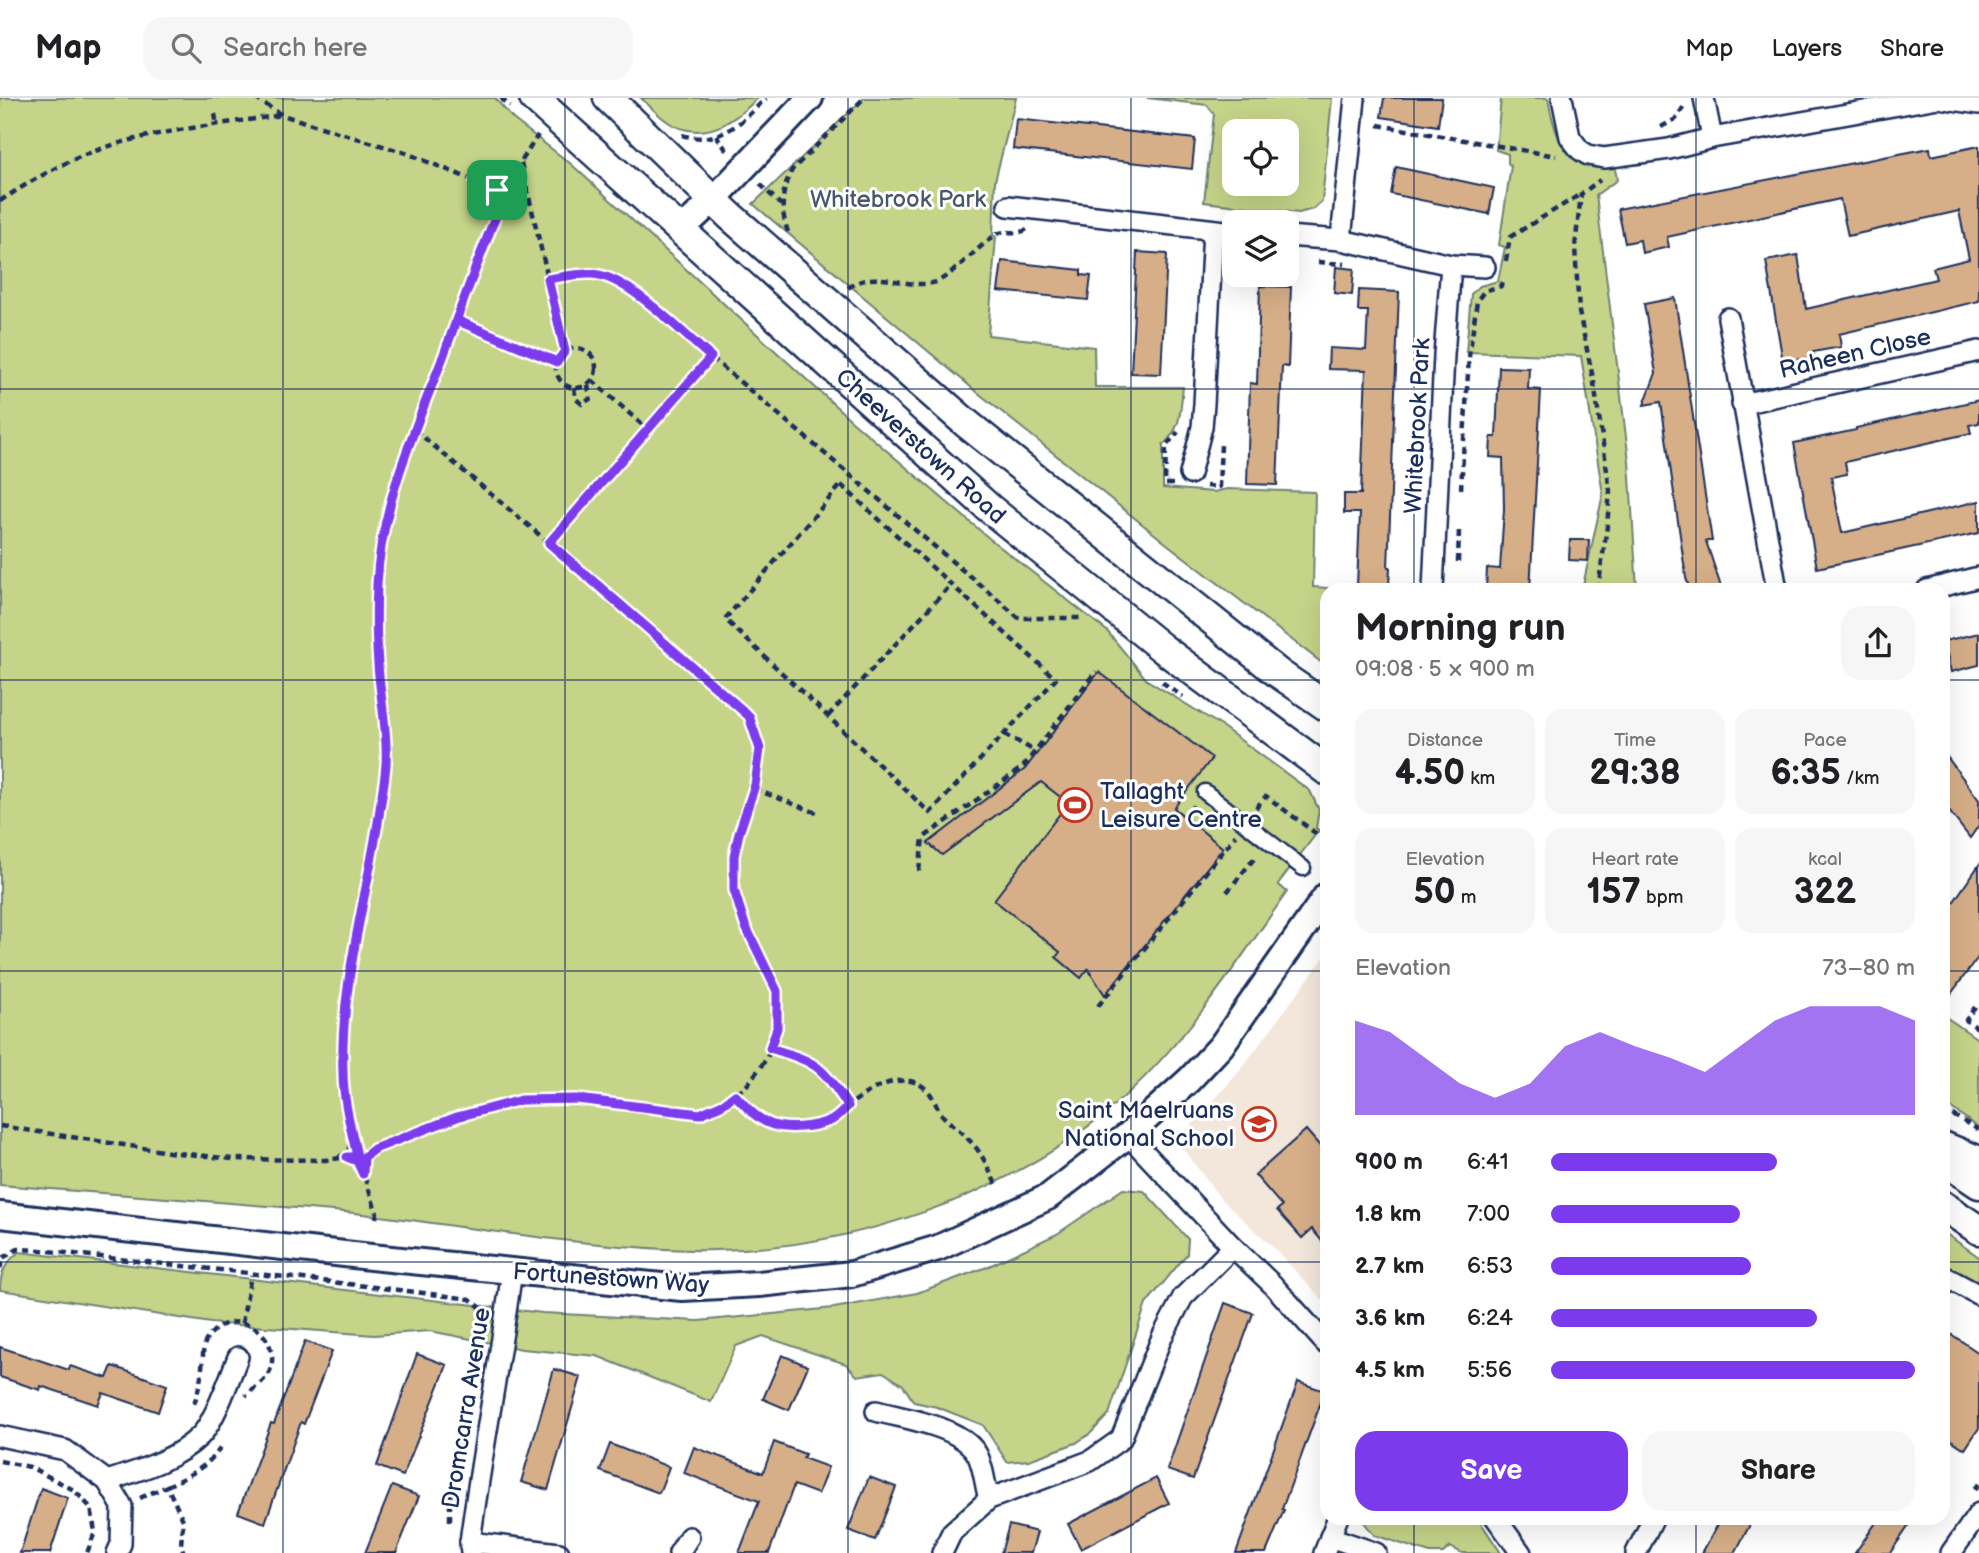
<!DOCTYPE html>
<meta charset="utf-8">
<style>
body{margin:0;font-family:"Balsamiq Sans",sans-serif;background:#f6f6f6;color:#202124;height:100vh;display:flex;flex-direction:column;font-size:26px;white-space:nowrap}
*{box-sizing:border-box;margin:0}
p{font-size:23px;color:#757577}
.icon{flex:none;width:38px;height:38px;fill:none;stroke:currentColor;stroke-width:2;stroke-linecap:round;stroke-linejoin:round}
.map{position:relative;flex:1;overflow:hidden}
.sheet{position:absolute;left:1320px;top:485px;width:630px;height:942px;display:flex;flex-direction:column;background:#fff;border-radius:21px;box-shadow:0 7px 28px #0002}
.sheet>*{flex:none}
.controls{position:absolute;left:1222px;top:21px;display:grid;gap:14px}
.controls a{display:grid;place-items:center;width:77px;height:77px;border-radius:14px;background:#fff;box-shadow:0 7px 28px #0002;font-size:35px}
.pin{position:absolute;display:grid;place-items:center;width:60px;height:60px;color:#fff;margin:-30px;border-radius:14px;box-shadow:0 4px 10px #0006}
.round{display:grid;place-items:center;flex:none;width:74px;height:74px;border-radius:21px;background:#f6f6f6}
.headline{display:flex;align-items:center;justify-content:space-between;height:119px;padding:0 35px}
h1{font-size:38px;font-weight:600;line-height:52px}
.metrics{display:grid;grid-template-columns:repeat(3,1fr);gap:10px;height:119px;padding:7px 35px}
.metrics div{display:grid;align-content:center;border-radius:18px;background:#f6f6f6;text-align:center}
.metrics b{font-size:35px;font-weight:600}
.metrics small{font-size:19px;font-weight:400}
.metrics p{font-size:19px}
.chart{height:196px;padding:14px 35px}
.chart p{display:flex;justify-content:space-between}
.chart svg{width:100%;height:126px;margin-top:7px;fill:#7c3aed;opacity:.7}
.primary-button{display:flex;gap:14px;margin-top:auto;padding:14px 35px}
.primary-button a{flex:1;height:80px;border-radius:21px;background:#7c3aed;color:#fff;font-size:28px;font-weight:600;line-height:80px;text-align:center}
.primary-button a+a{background:#f6f6f6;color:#202124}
ul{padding:0 35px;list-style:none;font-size:23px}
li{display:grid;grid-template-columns:112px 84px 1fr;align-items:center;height:52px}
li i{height:18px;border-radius:9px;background:#7c3aed}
header{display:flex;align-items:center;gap:42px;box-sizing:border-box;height:98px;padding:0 35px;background:#fff;border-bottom:2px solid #e0e0e0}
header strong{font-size:33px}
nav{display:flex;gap:38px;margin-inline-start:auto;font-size:24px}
.search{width:490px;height:63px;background:#f6f6f6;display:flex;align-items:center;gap:18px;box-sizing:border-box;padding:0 24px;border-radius:21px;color:#757577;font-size:26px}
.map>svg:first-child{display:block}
.built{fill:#f3e7db}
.green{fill:#c5d489;stroke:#708274;stroke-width:2;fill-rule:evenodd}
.building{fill:#d6af88;stroke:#1b2f5e;stroke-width:2}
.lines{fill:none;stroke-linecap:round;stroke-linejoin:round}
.pedestrian-casing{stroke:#1b2f5e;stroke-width:19}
.minor-casing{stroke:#1b2f5e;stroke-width:24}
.tertiary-casing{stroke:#1b2f5e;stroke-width:30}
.secondary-casing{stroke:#1b2f5e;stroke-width:33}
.primary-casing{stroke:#1b2f5e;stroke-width:37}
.path{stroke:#1b2f5e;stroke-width:4.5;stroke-dasharray:7 5;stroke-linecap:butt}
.pedestrian{stroke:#fff;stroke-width:14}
.minor{stroke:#fff;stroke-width:19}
.tertiary{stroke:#fff;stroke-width:24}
.secondary{stroke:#fff;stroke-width:28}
.primary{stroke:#fff;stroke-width:32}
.route-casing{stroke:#fff;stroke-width:14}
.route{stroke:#7c3aed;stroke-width:9}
.grid{fill:none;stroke:#1b2f5e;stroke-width:2;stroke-opacity:0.55}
.labels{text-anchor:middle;stroke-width:6;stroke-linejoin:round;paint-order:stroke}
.park-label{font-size:24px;fill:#465869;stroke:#fff}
.street-label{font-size:24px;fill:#1b2f5e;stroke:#fff}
.poi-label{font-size:24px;fill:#1b2f5e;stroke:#fff;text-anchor:start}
</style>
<header>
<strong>Map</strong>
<div class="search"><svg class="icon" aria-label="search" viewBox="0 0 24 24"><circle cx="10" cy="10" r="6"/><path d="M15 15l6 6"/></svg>Search here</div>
<nav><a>Map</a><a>Layers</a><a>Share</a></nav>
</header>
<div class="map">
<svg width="1979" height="1455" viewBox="0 0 1979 1455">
<rect width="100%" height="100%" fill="#fff"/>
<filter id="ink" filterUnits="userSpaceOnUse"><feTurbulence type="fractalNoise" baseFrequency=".0143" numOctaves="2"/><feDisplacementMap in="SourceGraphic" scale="14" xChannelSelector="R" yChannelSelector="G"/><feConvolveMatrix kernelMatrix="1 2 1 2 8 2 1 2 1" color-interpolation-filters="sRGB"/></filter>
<g filter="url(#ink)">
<!-- built -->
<polygon class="built" points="1326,857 1326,1206 1272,1148 1221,1101 1183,1051 1184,1036 1238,975"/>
<!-- green -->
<g class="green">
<path d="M0 0H495L513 21 571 66 852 323 990 441 1107 533 1147 582 1220 627 1310 693 1319 712 1316 730 1319 732 1278 786 1287 794C1238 864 1190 938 1127 996 1015 1099 842 1156 692 1152 587 1149 482 1131 379 1118 334 1112 288 1110 243 1106 162 1100 81 1094 0 1087Z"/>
<path d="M641 0H758C737 20 712 41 680 30 665 25 652 10 641 0Z"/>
<path d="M864 0H1016L995 83 993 137 996 139 988 237 1094 249 1095 289H1183C1180 313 1182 330 1163 347V390L1214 394 1227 391 1315 394 1313 489 1358 492H1326V568L1167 446 972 290 753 106Z"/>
<path d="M1147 0H1332L1322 103 1313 111 1299 115 1204 104 1214 16 1207 7ZM1234 33H1286V86H1234Z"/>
<path d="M1501 0H1548C1555 41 1566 75 1615 70L1617 82 1596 97 1629 363 1637 492H1582L1603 396 1581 258 1466 254 1471 196 1480 188 1498 183 1505 149 1499 147 1511 68 1508 65V56L1496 52Z"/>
<polygon points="1943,917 1979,942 1979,1030 1943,1004"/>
<path d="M1123 1091 1144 1093 1188 1141 1187 1156 1146 1206 1109 1316 1091 1335 1076 1345 1029 1362 1007 1364 983 1327 937 1309 914 1304 903 1287 883 1274 857 1278 846 1266 763 1238 736 1248 711 1304 597 1258 522 1251 430 1233 374 1237 211 1225 0 1192C0 1175 6 1164 19 1154L543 1215 698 1223 834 1210 917 1195 987 1169 1057 1136Z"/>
<polygon points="1942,1133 1979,1159 1979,1202 1943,1180"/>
<polygon points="1360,1419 1477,1419 1501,1455 1462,1455 1450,1449 1443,1455 1430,1455 1374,1437"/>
</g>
<!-- building -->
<g class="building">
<polygon points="1384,0 1442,0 1438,28 1381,19"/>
<polygon points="1016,21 1195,41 1192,71 1013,51"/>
<polygon points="1979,48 1979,203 1839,236 1841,249 1813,254 1814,259 1783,264 1766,163 1798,157 1806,211 1936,181 1933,170 1969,161 1959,113 1848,138 1840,101 1667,139 1669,149 1642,155 1640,142 1625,145 1618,111 1930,50 1931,58"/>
<polygon points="1396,69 1494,90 1489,116 1391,96"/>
<polygon points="1137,154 1167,156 1161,276 1131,275"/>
<polygon points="1002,163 1081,172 1081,177 1091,178 1088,202 998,193"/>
<polygon points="1336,169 1354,171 1352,197 1334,195"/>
<polygon points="1260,188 1291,189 1288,269 1282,268 1277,387 1247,386 1250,285 1257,286"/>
<polygon points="1359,192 1399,194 1388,469 1390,469 1389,488 1357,488 1360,415 1344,415 1344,396 1361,396 1366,272 1328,271 1329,250 1366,252 1368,213 1358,213"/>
<polygon points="1675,200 1712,443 1706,443 1722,492 1690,492 1686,480 1661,304 1644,307 1656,275 1644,206"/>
<polygon points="1499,269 1529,270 1528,291 1541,292 1530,492 1486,492 1487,470 1500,471 1504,411 1503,360 1490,359 1491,339 1496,339"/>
<polygon points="1979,302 1979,325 1969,327 1971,335 1845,364 1847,376 1831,379 1842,435 1979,403 1979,435 1817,470 1794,345 1856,332 1856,330"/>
<polygon points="1570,442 1589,442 1588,463 1569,462"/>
<polygon points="1979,535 1979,567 1951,574 1944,543"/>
<polygon points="1099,574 1212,660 1174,710 1223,750 1105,897 1088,871 1081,880 1056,859 1060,854 994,802 1068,705 1041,684 942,757 928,745 1025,671"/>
<polygon points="1942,652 1979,702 1979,727 1970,740 1942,704"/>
<polygon points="1979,767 1979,858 1942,908 1942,804 1950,809"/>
<polygon points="1306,1032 1326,1055 1326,1148 1312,1131 1302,1140 1277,1112 1282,1108 1255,1077"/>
<polygon points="1225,1205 1253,1215 1193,1381 1167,1372"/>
<polygon points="1942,1230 1979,1255 1979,1330 1965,1351 1942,1336"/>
<polygon points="305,1243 332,1253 304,1326 301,1324 265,1425 238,1415 271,1325 274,1326"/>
<polygon points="0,1249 69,1272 70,1268 107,1280 112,1268 167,1287 158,1314 103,1295 98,1307 41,1288 40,1292 0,1279"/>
<polygon points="417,1256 447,1267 403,1378 377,1368"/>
<polygon points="782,1257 808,1268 789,1312 763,1301"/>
<polygon points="554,1271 581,1279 548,1392 521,1384"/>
<polygon points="1298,1284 1325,1293 1282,1411 1284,1412 1266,1455 1236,1455"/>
<polygon points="774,1344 805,1356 803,1360 828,1369 818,1396 794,1387 769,1455 739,1455 759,1403 684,1375 694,1349 763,1375"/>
<polygon points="610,1346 669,1369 659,1395 600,1373"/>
<polygon points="869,1379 896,1389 875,1442 848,1432"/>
<polygon points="1156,1380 1169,1405 1081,1451 1068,1426"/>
<polygon points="392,1388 419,1398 396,1455 365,1455"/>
<polygon points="41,1390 68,1400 50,1455 20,1455"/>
<polygon points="1722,1419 1754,1419 1735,1455 1702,1455"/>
<polygon points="1880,1419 1915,1419 1890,1455 1855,1455"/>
<polygon points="1009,1427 1037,1434 1031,1455 1001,1455"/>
</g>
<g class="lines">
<!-- pedestrian casing -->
<g class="pedestrian-casing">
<polyline id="pedestrian" points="1205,694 1303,770"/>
</g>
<!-- minor casing -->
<g class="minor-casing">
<g id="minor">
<polyline points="1562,0 1570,39 1580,52 1588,57 1604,60 1669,51 1712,40 1938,0"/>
<polyline points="1704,0 1712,40"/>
<polyline points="1938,0 1979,6"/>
<polyline points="1008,108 1234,134"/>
<polyline points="1286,138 1341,142 1451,167 1485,169"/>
<polyline points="1341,142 1355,0"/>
<polyline points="1728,220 1777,492"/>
<polyline points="1742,306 1979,253"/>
<polyline points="1190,376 1202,329 1204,306 1213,132"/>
<polyline points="1433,492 1444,257 1451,167"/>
<polyline points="1927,492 1979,479"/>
<polyline points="1128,1037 1233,1149 1273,1187 1326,1246"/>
<polyline points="1942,1177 1979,1197"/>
<path d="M876 1313C905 1321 963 1328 978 1358 984 1371 985 1388 989 1401"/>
<polyline points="0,1338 65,1352 107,1383 122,1408 121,1446 117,1455"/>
<path d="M107 1383C140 1372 174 1363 200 1338 214 1325 230 1279 238 1259"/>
<polyline points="1495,1419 1521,1455"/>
<polyline points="1330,1439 1376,1455"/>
<polyline points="470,1444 559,1455"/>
<path d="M471 1455 470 1444C482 1353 500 1263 512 1172"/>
<polyline points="679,1455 689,1439"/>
<polyline points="942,1455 952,1434 989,1401 1090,1363 1121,1341 1162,1239 1183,1199 1233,1149"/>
<polyline points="1324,1455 1338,1419"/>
<polyline points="1636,1455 1654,1419"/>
<polyline points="1951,1455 1979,1415"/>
</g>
</g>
<!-- tertiary casing -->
<g class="tertiary-casing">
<g id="tertiary">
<polyline points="682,131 714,101 810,0"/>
<polyline points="0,1117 371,1159 682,1190 759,1186 852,1176 938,1150 1048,1099 1128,1037 1189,982 1221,948 1326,798"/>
</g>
</g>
<!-- secondary casing -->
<g class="secondary-casing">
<g id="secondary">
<polyline points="534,0 989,410 1162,550 1326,672"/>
<polyline points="608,0 729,117 966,325 1278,575 1326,608"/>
<polyline points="1942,1061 1979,1086"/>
<polyline points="1942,1107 1979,1132"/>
</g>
</g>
<!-- primary casing -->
<g class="primary-casing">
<polyline id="primary" points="1942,1050 1979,1065"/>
</g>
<!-- path -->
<g class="path">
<polyline points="255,0 282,17 406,55 475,83 491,95 498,111"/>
<polyline points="501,0 510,9"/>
<polyline points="215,16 217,27"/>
<polyline points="1378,27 1556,58"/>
<polyline points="1661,29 1676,21 1684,8"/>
<path d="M682 37C720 48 742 24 766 0"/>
<polyline points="716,37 727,53"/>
<polyline points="521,65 565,253"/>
<polyline points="482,86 497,92 509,85"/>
<polyline points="760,86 781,107"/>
<path d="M0 103C32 82 65 63 101 51 155 32 225 26 282 17"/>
<path d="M788 134C780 111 781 93 792 72L864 0"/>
<polyline points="1506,163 1510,139 1581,96"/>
<polyline points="1318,164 1345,166"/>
<path d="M548 181C584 177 596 172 629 190L1019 520H1084"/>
<path d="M848 190C876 169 902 191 932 185 948 183 980 146 997 136 1005 131 1018 138 1027 131"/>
<polyline points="456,222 557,264"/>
<circle cx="576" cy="270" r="20"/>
<polyline points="592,282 648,332"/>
<polyline points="574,290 576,301 582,306 590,301 588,287"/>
<polyline points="415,332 549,445 711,259"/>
<polyline points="1173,386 1165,386 1166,348 1178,334"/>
<polygon points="841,387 1056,581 930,715 725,521"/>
<polyline points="1206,388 1219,389 1221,347"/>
<polyline points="1461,391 1469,259 1477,203 1484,193 1501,188 1502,182"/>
<polyline points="1458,464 1459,431"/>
<polyline points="1598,492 1607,428 1610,393 1594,285 1579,214 1575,149 1581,96 1600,82"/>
<polyline points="1162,584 1183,599"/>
<polyline points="828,618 950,488"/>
<polyline points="1004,636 1035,653"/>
<polyline points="754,691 820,716"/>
<polyline points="1256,710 1266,698 1322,740"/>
<polyline points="1185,719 1194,708"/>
<polyline points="919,773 923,740 1023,669 1096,573"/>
<polyline points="1227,794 1257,757"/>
<polyline points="1098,908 1236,737"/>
<polyline points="1975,909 1966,922 1979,931"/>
<path d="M770 950C818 965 820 966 848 1008 869 992 903 970 926 991 934 998 936 1010 943 1018 952 1027 963 1035 971 1044 983 1056 988 1071 996 1086"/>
<path d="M735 997C745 1007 754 1019 768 1025 785 1033 815 1029 832 1022 838 1019 844 1012 848 1008"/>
<polyline points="1942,1011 1979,1032"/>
<polyline points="0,1028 169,1054 233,1061 325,1062 357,1058 457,1019 521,1001 577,1001 700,1016 723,1006 748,986 767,960 777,930 777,893 745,827 734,792 734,758 739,735 755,687 759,651 749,618 549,445"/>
<polyline points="339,1059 348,1053 352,1042"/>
<path d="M376 1120 377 1115C361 1070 345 1025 343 977 338 892 368 793 380 709 382 695 385 680 386 666 388 633 380 599 378 566 373 501 382 439 398 377L498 112 521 64 538 37"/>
<path d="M0 1171 3 1160 18 1151 40 1152C183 1169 327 1182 470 1201L480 1209 483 1219"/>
<polyline points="242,1225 251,1177"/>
<path d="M194 1306C198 1294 201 1282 202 1269 204 1257 201 1248 209 1238 233 1207 280 1233 271 1270 267 1283 254 1289 246 1298"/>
<polyline points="0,1363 30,1369 74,1392 91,1410 95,1434 87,1455"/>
<path d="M167 1388C188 1378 210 1368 222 1347"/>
<polyline points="1975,1391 1979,1386"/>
<polyline points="140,1400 167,1388 183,1422 181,1447 184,1455"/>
<polyline points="450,1423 450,1400 465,1321"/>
</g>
<!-- pedestrian -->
<use href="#pedestrian" class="pedestrian"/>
<!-- minor -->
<use href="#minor" class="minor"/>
<!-- tertiary -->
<use href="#tertiary" class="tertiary"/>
<!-- secondary -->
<use href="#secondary" class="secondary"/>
<!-- primary -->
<use href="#primary" class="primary"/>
</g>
</g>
<g class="lines" filter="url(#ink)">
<!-- route casing -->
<g class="route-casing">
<path id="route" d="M497 92 504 89 512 82C485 139 465 199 443 259 415 332 381 406 377 486 376 512 376 540 378 566 380 599 388 633 386 666 385 683 381 701 379 718 366 803 340 888 343 974 343 1002 351 1030 357 1058L347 1059 357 1063 363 1076 364 1059 374 1051 457 1019 521 1002 577 1001 700 1016 723 1006 735 997C745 1007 754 1019 768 1025 785 1033 815 1029 832 1022 838 1019 844 1012 848 1008 820 966 818 965 770 950L777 930V893L745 827 734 792V758L739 735 755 687 760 651 749 618 549 445 711 259C683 236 627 177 592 176 578 175 562 179 548 181L565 253 557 264 456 222 498 112 491 95 475 83 497 92"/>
</g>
<!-- route -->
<use href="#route" class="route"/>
</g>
<!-- grid -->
<path class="grid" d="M283 0V1455M565 0V1455M848 0V1455M1131 0V1455M1414 0V492M1696 0V492M0 291H1979M0 582H1326M1942 582H1979M0 873H1326M1942 873H1979M0 1164H1326M1942 1164H1979M1414 1419V1455M1696 1419V1455"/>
<!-- icons -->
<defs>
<g id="stadium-ring" transform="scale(1.75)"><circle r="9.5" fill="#fff" stroke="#c8321e" stroke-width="1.5"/><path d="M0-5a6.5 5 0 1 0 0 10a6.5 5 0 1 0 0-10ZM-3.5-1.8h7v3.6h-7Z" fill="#c8321e"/></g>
<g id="school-ring" transform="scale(1.75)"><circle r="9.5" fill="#fff" stroke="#c8321e" stroke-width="1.5"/><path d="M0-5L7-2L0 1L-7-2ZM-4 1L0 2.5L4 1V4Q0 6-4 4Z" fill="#c8321e"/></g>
</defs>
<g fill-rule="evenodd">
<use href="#stadium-ring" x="1075" y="707"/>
<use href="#school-ring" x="1259" y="1026"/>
</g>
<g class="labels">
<!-- park labels -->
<g class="park-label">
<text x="898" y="109">Whitebrook Park</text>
</g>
<!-- street labels -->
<g class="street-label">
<text transform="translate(1855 255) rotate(-13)" y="8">Raheen Close</text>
<text transform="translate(1417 328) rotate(-87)" y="8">Whitebrook Park</text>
<text transform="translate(921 348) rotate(42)" y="8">Cheeverstown Road</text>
<text transform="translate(611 1180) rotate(4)" y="8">Fortunestown Way</text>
<text transform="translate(466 1310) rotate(-81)" y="8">Dromcarra Avenue</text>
</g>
<!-- poi labels -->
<g class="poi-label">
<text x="1100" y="701">Tallaght<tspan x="1100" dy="28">Leisure Centre</tspan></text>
<text x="1234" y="1020" text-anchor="end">Saint Maelruans<tspan x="1234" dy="28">National School</tspan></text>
</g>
</g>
</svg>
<div class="controls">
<a><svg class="icon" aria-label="locate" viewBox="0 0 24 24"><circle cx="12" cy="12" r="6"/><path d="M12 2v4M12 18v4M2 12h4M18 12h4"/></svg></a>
<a><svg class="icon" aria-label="layers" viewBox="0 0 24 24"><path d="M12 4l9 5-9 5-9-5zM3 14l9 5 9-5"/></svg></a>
</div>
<div class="pin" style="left:497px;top:92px;background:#1e9e55"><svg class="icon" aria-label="arrive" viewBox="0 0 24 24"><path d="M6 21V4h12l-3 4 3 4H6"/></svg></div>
<section class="sheet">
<div class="headline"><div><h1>Morning run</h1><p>09:08 · 5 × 900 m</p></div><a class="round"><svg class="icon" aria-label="share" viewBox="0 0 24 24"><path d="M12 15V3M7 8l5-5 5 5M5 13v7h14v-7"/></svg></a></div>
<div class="metrics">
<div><p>Distance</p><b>4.50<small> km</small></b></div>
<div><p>Time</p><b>29:38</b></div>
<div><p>Pace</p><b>6:35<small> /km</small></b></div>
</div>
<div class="metrics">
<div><p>Elevation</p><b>50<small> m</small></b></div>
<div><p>Heart rate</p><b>157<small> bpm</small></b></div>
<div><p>kcal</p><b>322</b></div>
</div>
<div class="chart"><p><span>Elevation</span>73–80 m</p>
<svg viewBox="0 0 160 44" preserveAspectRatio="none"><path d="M0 44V11L10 15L20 24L30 33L40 38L50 33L60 20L70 15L80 20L90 24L100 29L110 20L120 11L130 6L140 6L150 6L160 11V44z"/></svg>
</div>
<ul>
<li><b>900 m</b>6:41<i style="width:62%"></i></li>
<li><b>1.8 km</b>7:00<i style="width:52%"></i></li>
<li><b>2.7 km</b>6:53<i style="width:55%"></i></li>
<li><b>3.6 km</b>6:24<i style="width:73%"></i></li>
<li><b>4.5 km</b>5:56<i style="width:100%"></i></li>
</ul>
<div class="primary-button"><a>Save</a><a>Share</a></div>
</section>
</div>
